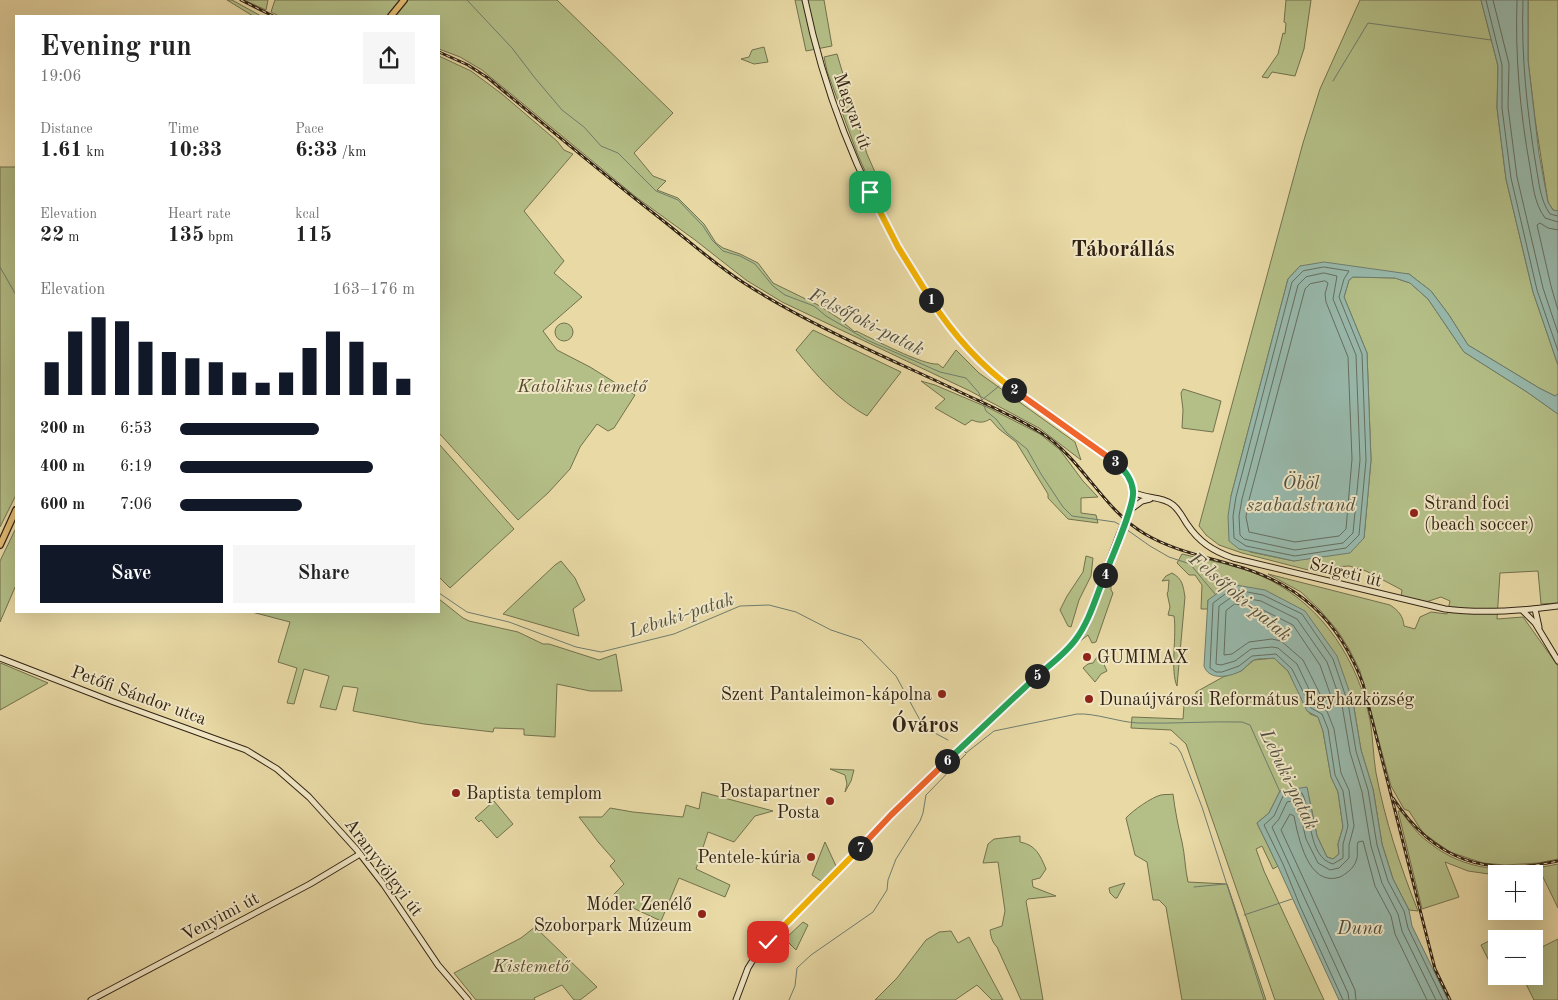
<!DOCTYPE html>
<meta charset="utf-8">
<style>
body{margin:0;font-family:"Old Standard TT",serif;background:#f6f6f6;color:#222;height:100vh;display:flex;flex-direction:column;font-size:19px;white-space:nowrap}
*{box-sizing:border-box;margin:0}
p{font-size:16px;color:#767676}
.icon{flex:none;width:28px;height:28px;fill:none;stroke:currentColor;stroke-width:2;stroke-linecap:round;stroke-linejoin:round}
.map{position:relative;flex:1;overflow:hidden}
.panel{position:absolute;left:15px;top:15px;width:425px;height:598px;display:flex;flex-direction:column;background:#fff;border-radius:0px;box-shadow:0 5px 20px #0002}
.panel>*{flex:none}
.controls{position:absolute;left:1488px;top:865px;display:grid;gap:10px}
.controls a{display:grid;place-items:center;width:55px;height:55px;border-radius:0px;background:#fff;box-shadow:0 5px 20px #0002;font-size:25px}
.pin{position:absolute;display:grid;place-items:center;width:42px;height:42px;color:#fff;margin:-21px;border-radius:10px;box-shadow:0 2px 8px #0006}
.km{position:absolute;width:25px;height:25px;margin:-12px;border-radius:50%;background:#222;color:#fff;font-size:14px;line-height:25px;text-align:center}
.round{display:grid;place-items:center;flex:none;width:52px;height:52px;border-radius:0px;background:#f6f6f6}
.headline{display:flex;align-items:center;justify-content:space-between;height:85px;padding:0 25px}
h1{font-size:28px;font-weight:800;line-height:38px}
.metrics{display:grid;grid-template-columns:repeat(3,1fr);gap:8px;height:85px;padding:5px 25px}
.metrics div{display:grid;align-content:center}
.metrics b{font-size:21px;font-weight:800}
.metrics small{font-size:14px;font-weight:400}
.metrics p{font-size:14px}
.chart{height:140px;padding:10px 25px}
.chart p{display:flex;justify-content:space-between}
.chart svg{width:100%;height:90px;margin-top:5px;stroke:#111827;stroke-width:6}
.cta{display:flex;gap:10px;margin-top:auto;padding:10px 25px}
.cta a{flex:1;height:58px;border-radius:0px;background:#111827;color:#fff;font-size:20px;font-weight:800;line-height:58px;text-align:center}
.cta a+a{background:#f6f6f6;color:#222}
ul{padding:0 25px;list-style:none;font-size:16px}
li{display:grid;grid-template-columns:80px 60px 1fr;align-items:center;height:38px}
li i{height:12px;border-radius:6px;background:#111827}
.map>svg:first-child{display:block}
.green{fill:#b4bf87;stroke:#73714e}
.water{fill:#98b9ac;stroke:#6f7d6f}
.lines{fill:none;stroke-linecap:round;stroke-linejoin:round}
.shore{stroke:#656e60;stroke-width:1}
.stream{stroke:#6f7d6f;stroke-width:1}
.secondary-casing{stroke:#322314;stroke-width:7}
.primary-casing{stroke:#322314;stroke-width:8}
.secondary{stroke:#f0e6c4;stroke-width:5}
.primary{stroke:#e4bc72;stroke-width:5.5}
.rail-casing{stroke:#322314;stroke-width:3}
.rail{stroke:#f0e6c4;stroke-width:1;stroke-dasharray:4;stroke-linecap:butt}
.secondary-bridge-casing{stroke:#322314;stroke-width:7;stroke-linecap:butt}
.secondary-bridge{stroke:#f0e6c4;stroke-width:5}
.split-1-casing{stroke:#fff;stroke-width:10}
.split-2-casing{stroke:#fff;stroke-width:10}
.split-3-casing{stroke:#fff;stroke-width:10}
.split-4-casing{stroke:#fff;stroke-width:10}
.split-5-casing{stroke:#fff;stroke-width:10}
.split-6-casing{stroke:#fff;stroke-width:10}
.split-7-casing{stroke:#fff;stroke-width:10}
.split-8-casing{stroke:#fff;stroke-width:10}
.split-1{stroke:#f5b400;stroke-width:6}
.split-2{stroke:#f5b400;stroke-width:6}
.split-3{stroke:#f0652b;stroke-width:6}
.split-4{stroke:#22a559;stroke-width:6}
.split-5{stroke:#22a559;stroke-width:6}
.split-6{stroke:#22a559;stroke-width:6}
.split-7{stroke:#f0652b;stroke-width:6}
.split-8{stroke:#f5b400;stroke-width:6}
.poi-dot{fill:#8f2418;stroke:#f0e6c4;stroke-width:2}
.labels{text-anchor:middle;stroke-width:4;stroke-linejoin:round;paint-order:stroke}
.street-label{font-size:18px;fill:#322314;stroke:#f0e6c4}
.park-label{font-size:18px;font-style:italic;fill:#524a31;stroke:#f0e6c4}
.poi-label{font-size:18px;fill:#322314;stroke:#f0e6c4;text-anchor:start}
.water-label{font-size:19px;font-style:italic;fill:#515042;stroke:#f0e6c4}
.district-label{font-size:22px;font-weight:bold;fill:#322314;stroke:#f0e6c4}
</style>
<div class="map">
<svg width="1558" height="1000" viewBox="0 0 1558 1000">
<rect width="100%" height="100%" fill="#e8d9a5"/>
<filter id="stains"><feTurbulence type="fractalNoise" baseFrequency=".004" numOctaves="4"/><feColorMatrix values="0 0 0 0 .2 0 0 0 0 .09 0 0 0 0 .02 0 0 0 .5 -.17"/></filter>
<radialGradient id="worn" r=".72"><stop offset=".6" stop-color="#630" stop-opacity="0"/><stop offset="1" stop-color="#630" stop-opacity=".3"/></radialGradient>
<!-- green -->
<g class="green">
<polygon points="227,0 232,0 261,16 253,16"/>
<polygon points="244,0 268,0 266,10"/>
<path d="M275 0H557L673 113 634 153 653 176 666 181 657 190 678 198 704 224 716 243 723 248 740 254 758 263 773 283 818 305 846 323 845 324 855 332 856 331C871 338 924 366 938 364L943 368 956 350 979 373 1075 442 1081 460 1039 428 970 391 782 302 746 280 695 240 636 197 482 70 460 57 439 49V16H279L271 12Z"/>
<polygon points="795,0 824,0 832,46 806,51"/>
<polygon points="1286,0 1311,0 1304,49 1295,76 1272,72 1268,78 1262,77 1278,54 1283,33 1285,34 1286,23 1284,22"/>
<path d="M1360 0H1481L1498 66 1497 108 1506 179 1533 292 1558 365V394L1555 396 1539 388 1468 345 1449 315 1431 291 1409 274 1300 266 1288 279 1231 496 1250 552 1294 561 1364 538 1371 460 1367 353 1344 297 1349 280 1353 277 1395 278 1410 283 1428 299 1464 352 1527 392 1558 414V603L1541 604 1538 571 1500 573 1497 619 1523 617 1558 666V859L1538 863 1505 865 1483 863 1450 852 1423 833 1409 811 1404 809 1391 786 1360 671 1349 649 1337 630 1319 609 1301 592 1268 574 1390 605C1399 611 1403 616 1404 626L1415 629 1420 617 1431 612 1447 614 1450 601 1441 597 1426 602 1401 597 1402 590 1366 571 1349 566 1333 567 1330 569 1316 572 1242 553 1219 545 1206 535 1199 526 1303 143 1320 89Z"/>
<polygon points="1528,0 1558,0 1558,211 1553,210 1548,202 1535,119 1528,60"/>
<polygon points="764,47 768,62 754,64 741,59 749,57 752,50"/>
<polygon points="837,54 867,154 882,188 874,191 857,153 827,71 824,57"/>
<polygon points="439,56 471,71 502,94 557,141 564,150 573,154 524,211 564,261 554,273 582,297 543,331 557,350 590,367 635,395 614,428 608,431 597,424 580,447 570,469 548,493 518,520 439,433"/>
<polygon points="0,167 16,167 16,495 0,527"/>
<circle cx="564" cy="332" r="9"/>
<path d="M813 330 901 372 867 416C838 400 816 375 796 350Z"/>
<path d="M921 381 935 385 989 408 1040 434 1060 450 1083 481 1098 497 1081 498V513L1096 515 1098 523 1068 519 1048 498V494L1016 442 999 429 990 419C984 423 979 423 972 420L965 425 935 408 945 399Z"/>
<polygon points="1183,389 1221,401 1213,432 1182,428 1183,410 1181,393"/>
<polygon points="439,444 514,529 450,588 439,577"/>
<polygon points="16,528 16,585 0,622 0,561"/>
<path d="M1182 554C1211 561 1243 566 1270 580 1324 608 1358 661 1370 720 1373 737 1373 755 1376 773 1385 820 1400 866 1418 911L1409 910 1393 879 1382 844 1373 789 1361 750 1353 702 1208 600V609H1201L1202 585 1195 575H1189L1177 563Z"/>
<polygon points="1086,556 1093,558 1091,576 1079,600 1071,627 1068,626 1060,610 1067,596 1083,572"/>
<polygon points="561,561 575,578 585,600 573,609 579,636 503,614 555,565"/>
<path d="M1172 573C1183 579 1183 586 1185 597L1177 686C1170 671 1177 635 1174 616L1168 615 1170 607 1167 593 1168 592 1169 580 1162 581 1166 576Z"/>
<polygon points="1111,575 1111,590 1113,593 1096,642 1092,643 1088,635 1080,641 1089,627 1107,578"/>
<polygon points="439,599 463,618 469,621 518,632 543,644 549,644 599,660 616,654 622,691 590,691 557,684 555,737 524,735 524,729 494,728 493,732 424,724 353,711 358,688 343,686 336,710 320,707 329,676 304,669 294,704 287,703 297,668 278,662 290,622 248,611 439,611"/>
<polygon points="1099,654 1107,671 1101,674 1095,682 1083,668 1088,664 1093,663"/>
<polygon points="1274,658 1288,671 1310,714 1318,717 1323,731 1331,777 1338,792 1343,827 1338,844 1339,854 1333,859 1327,857 1317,836 1307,788 1280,791 1269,813 1257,823 1278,866 1273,869 1262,846 1256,849 1264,871 1324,1000 1275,1000 1186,744 1171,730 1131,728 1132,717 1183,719 1184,705 1181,701 1195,698 1196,692 1223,677 1241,671 1254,660"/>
<polygon points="0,663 3,664 48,683 0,710"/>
<polygon points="830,769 854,770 851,781 845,792 847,784 845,775"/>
<polygon points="702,792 773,811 755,816 734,842 708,832 696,869 730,885 725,897 679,878 661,921 616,900 613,895 624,884 610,866 615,861 599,843 579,817 602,817 610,808 633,812 683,817 686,805 699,809"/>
<path d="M1173 794C1175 810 1178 826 1182 842 1185 855 1185 869 1188 882L1227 884 1266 1000H1182L1166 907 1159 900H1153L1147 862 1135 855 1126 818C1132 811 1152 797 1161 795 1165 794 1169 795 1173 794Z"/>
<polygon points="494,801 513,824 497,838 481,820 479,822 475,818"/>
<path d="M1398 811H1401C1407 819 1413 828 1420 835 1424 839 1430 843 1435 847 1471 873 1516 873 1558 864V908L1541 873 1496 875 1468 871 1445 862 1459 897 1422 909Z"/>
<path d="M1020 836V842C1036 845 1040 855 1046 869L1040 878 1032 880 1033 887 1056 896 1028 899 1026 901 1043 1000H1021L997 947C992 942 991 937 990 930L1002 926 1005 911 998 862 983 863 988 844 994 839Z"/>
<polygon points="825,842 836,866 821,881 812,875"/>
<polygon points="1125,883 1117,898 1115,898 1110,893 1109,888"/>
<polygon points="803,922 808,925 796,950 785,939"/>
<polygon points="535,927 597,987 580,1000 574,1000 562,985 534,998 535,1000 476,1000 454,973 521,938"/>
<polygon points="951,931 958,943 969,937 1003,1000 992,1000 977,985 955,1000 875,1000 897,978 926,940 939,932"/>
<polygon points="1558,939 1558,1000 1534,1000 1522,976 1534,976 1534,951"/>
<polygon points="1491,940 1496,949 1496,975 1481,945"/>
</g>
<!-- water -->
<g class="water">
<polygon points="1481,0 1528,0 1528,60 1539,154 1548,202 1553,210 1558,211 1558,365 1533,292 1506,179 1497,108 1498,66"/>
<polygon points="1324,262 1409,274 1431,291 1449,315 1468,345 1539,388 1555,396 1558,394 1558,414 1527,392 1464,352 1428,299 1410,283 1395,278 1353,277 1349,280 1344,297 1367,353 1371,460 1364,538 1350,553 1294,561 1239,549 1229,541 1228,516 1231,496 1288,279 1300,266"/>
<path d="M1230 584 1265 590 1305 611 1337 656 1353 702 1361 750 1373 789 1382 844 1393 879 1409 910 1412 926 1448 1000H1339C1311 941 1286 881 1257 823L1269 813 1280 791 1307 787 1317 836 1327 857 1333 859 1339 854 1338 844 1343 827 1338 792 1331 777 1323 731 1318 717 1307 711 1288 671 1274 658C1268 659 1259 658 1254 660 1249 662 1246 668 1241 671 1229 677 1209 681 1204 666L1208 600Z"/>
</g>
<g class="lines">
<!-- shore -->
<g class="shore">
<polyline points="1486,0 1502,65 1502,108 1511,178 1537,290 1558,351"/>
<polyline points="1493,0 1509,64 1508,107 1517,177 1543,288 1558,333"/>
<path d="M1517 0C1515 56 1520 112 1530 167 1533 185 1534 203 1545 218L1558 222"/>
<path d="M1523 0C1521 56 1527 111 1536 166 1539 182 1540 200 1550 214L1558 216"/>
<polyline points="1558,230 1548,228 1540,223 1537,225 1551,286 1558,310"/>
<polygon points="1324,267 1349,271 1344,279 1339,297 1362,354 1366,460 1359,535 1346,548 1295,556 1246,546 1234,538 1233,516 1236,497 1292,282 1303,271"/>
<polygon points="1324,273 1337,276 1333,299 1356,355 1360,460 1353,533 1343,543 1295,550 1244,539 1240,535 1239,516 1242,499 1298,285 1306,277"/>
<polygon points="1325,281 1328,283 1325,294 1326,302 1348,357 1352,459 1346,529 1339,536 1295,542 1249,532 1246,517 1249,500 1305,289 1310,284"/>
<polygon points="1235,604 1259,608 1293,625 1320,665 1332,699 1332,701 1329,702 1322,698 1303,660 1281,641 1272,639 1249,642 1232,654 1224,655 1226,611"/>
<path d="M1343 1000 1300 906 1283 864 1264 825 1274 816 1283 796 1302 793C1312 812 1307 857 1333 864L1343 858V844L1348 826 1343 791 1335 775 1328 729 1322 714 1311 708 1292 669 1276 654 1252 656 1239 666 1222 672H1216L1210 668 1213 603 1232 589 1263 595 1302 614 1333 659 1348 703 1356 751 1368 790 1377 845 1388 881 1404 911 1408 928 1443 1000"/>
<polyline points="1349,1000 1348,993 1272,827 1279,819 1287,802 1297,800 1306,839 1318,863 1330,870 1339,868 1349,858 1349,845 1354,826 1349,790 1341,773 1334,729 1327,711 1316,704 1297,664 1278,648 1272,647 1251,649 1235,661 1221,665 1216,664 1219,606 1233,596 1261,601 1297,619 1327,662 1342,705 1350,752 1362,792 1371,846 1382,883 1398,914 1402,931 1436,1000"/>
<path d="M1356 1000 1355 990 1281 830 1290 814 1294 816C1298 836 1308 888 1340 877 1346 874 1354 868 1356 861 1359 855 1356 848 1358 842L1363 841 1375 886 1391 916 1395 934 1427 1000"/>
</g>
<!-- stream -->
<g class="stream">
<polyline points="467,0 512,48 535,78 562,110 584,127 601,146 618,153 656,191 678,200 703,226 712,240 723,251 740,256 755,264 773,286 785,295 814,306 826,316 867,340 940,372 966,378 979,393 986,411 996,419 1007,433 1027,449 1041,474 1063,507 1072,516 1115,522 1120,525"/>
<polyline points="1333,81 1368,23 1491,40"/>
<polyline points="0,267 16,295"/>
<polyline points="982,400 999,386"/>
<polyline points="1123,527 1150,546 1169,557 1190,564 1215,594"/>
<polyline points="439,593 467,612 509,622 576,647 601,652 674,634 740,606 769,605 796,612 831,630 861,640 896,676 921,722 931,731 948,740"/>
<polyline points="1170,743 1177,747 1181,753 1202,807 1264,1000"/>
<path d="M964 751 966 753 994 731 1077 714C1096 713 1118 722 1138 723 1172 724 1208 721 1242 722L1250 725 1280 792"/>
<polyline points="1194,887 1225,884"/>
<polyline points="1244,915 1292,899"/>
<polyline points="789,1000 795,986 797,968 811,955 873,912 887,890 888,880 896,859 920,821 923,813 926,795 966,754"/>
</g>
<!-- secondary casing -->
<g class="secondary-casing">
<g id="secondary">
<path d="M805 0C825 96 862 188 913 271 936 310 960 346 995 376L1122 468C1133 483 1135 496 1128 513"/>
<path d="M1133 492C1146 499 1162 496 1173 505 1180 511 1183 518 1187 524 1199 542 1213 551 1233 558L1445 609C1483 614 1520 611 1558 606"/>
<polyline points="1130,510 1142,501 1150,499"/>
<polyline points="1535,609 1539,627"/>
<polyline points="1523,611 1535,623 1558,661"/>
<polyline points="0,658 111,701 246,750 277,769 309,797 357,850 384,885 438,965 468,1000"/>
<polyline points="91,1000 310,884 360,854"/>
<polyline points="736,1000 748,968 758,952 891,815 1004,706 1068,649 1085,625 1119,535"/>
</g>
</g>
<!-- primary casing -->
<g class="primary-casing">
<g id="primary">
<polyline points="391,16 404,0"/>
<polyline points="0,545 16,510"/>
</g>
</g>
<!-- secondary -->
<use href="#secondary" class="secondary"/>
<!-- primary -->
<use href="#primary" class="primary"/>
<!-- rail casing -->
<g class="rail-casing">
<g id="rail">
<polyline points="241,0 273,16"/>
<path d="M439 52 468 65 488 78C547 127 605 176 666 223 691 243 716 265 744 283 811 326 886 357 958 391 985 404 1014 416 1040 432 1082 458 1102 509 1145 534 1172 550 1203 556 1233 565 1299 583 1339 620 1363 684L1435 969 1450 1000"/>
<path d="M1393 798C1434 861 1486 877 1558 861"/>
</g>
</g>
<!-- rail -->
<use href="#rail" class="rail"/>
<!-- secondary-bridge casing -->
<g class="secondary-bridge-casing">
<polyline id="secondary-bridge" points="1119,535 1128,513"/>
</g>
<!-- secondary-bridge -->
<use href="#secondary-bridge" class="secondary-bridge"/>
</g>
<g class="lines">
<!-- split-1 casing -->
<g class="split-1-casing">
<polyline id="split-1" points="870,192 898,247 931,300"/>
</g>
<!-- split-2 casing -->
<g class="split-2-casing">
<path id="split-2" d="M931 300C954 336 980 365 1014 390"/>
</g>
<!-- split-3 casing -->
<g class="split-3-casing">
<polyline id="split-3" points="1014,390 1115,462"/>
</g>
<!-- split-4 casing -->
<g class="split-4-casing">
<path id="split-4" d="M1105 575C1111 559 1135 505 1133 491 1132 479 1124 469 1115 462"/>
</g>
<!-- split-5 casing -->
<g class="split-5-casing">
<path id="split-5" d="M1037 676C1051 664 1066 653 1076 639 1090 620 1096 596 1105 575"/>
</g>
<!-- split-6 casing -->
<g class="split-6-casing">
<polyline id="split-6" points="947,761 1037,676"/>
</g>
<!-- split-7 casing -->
<g class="split-7-casing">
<polyline id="split-7" points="860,848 891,815 947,761"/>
</g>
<!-- split-8 casing -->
<g class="split-8-casing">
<polyline id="split-8" points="768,942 860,848"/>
</g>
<!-- split-1 -->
<use href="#split-1" class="split-1"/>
<!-- split-2 -->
<use href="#split-2" class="split-2"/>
<!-- split-3 -->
<use href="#split-3" class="split-3"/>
<!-- split-4 -->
<use href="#split-4" class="split-4"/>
<!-- split-5 -->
<use href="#split-5" class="split-5"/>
<!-- split-6 -->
<use href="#split-6" class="split-6"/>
<!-- split-7 -->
<use href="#split-7" class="split-7"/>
<!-- split-8 -->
<use href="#split-8" class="split-8"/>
</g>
<!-- markers -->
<g class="poi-dot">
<circle cx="1414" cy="513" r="5"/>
<circle cx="1087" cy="657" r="5"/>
<circle cx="942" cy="694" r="5"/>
<circle cx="1089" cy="699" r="5"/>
<circle cx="456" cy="793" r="5"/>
<circle cx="830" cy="801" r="5"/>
<circle cx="811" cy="857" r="5"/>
<circle cx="702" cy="914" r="5"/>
</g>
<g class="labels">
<!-- street labels -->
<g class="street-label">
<text transform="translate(853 111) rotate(70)" y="6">Magyar út</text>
<text transform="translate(1346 572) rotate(14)" y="6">Szigeti út</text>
<text transform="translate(139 695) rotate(20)" y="6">Petőfi Sándor utca</text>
<text transform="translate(384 867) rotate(53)" y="6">Aranyvölgyi út</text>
<text transform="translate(220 916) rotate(-28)" y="6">Venyimi út</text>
</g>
<!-- park labels -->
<g class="park-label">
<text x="582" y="392">Katolikus temető</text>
<text x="531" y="972">Kistemető</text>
</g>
<!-- poi labels -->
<g class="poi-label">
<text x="1424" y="509">Strand foci<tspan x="1424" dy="21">(beach soccer)</tspan></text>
<text x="1097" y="663">GUMIMAX</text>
<text x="932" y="700" text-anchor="end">Szent Pantaleimon-kápolna</text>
<text x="1099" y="705">Dunaújvárosi Református Egyházközség</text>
<text x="820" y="797" text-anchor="end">Postapartner<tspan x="820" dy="21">Posta</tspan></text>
<text x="466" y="799">Baptista templom</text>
<text x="801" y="863" text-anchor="end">Pentele-kúria</text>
<text x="692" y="910" text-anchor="end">Móder Zenélő<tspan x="692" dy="21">Szoborpark Múzeum</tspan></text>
</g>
<!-- water labels -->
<g class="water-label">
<text transform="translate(867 321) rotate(27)" y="7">Felsőfoki-patak</text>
<text x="1301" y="489">Öböl<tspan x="1301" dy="22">szabadstrand</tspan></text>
<text transform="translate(1241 596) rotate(40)" y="7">Felsőfoki-patak</text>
<text transform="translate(681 614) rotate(-18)" y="7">Lebuki-patak</text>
<text transform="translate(1290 779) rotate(64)" y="7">Lebuki-patak</text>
<text x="1360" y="934">Duna</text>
</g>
<!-- district labels -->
<g class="district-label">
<text x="1123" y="256">Táborállás</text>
<text x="925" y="732">Óváros</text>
</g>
</g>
<rect width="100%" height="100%" filter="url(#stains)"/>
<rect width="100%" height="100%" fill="url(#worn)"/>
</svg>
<div class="controls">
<a>+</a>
<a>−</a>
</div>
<div class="pin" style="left:870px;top:192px;background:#1e9e55"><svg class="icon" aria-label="arrive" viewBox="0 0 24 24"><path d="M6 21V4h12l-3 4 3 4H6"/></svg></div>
<div class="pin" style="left:768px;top:942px;background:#d93025"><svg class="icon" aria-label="check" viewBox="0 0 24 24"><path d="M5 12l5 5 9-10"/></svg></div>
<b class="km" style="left:931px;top:300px">1</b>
<b class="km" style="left:1014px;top:390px">2</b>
<b class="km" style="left:1115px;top:462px">3</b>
<b class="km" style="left:1105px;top:575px">4</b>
<b class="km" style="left:1037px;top:676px">5</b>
<b class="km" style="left:947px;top:761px">6</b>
<b class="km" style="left:860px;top:848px">7</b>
<section class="panel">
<div class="headline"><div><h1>Evening run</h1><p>19:06</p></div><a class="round"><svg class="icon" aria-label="share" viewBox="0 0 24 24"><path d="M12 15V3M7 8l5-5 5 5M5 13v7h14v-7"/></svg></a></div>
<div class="metrics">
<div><p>Distance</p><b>1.61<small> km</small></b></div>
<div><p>Time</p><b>10:33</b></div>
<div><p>Pace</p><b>6:33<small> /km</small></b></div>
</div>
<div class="metrics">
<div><p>Elevation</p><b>22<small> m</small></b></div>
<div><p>Heart rate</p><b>135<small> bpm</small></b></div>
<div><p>kcal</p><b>115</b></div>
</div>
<div class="chart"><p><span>Elevation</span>163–176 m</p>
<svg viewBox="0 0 160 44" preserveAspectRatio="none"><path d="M5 44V28M15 44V13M25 44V6M35 44V8M45 44V18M55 44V23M65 44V26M75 44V28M85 44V33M95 44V38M105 44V33M115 44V21M125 44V13M135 44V18M145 44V28M155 44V36"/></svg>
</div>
<ul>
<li><b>200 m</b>6:53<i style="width:59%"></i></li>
<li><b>400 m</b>6:19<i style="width:82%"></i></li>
<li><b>600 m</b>7:06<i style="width:52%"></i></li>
</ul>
<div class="cta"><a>Save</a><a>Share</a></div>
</section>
</div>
